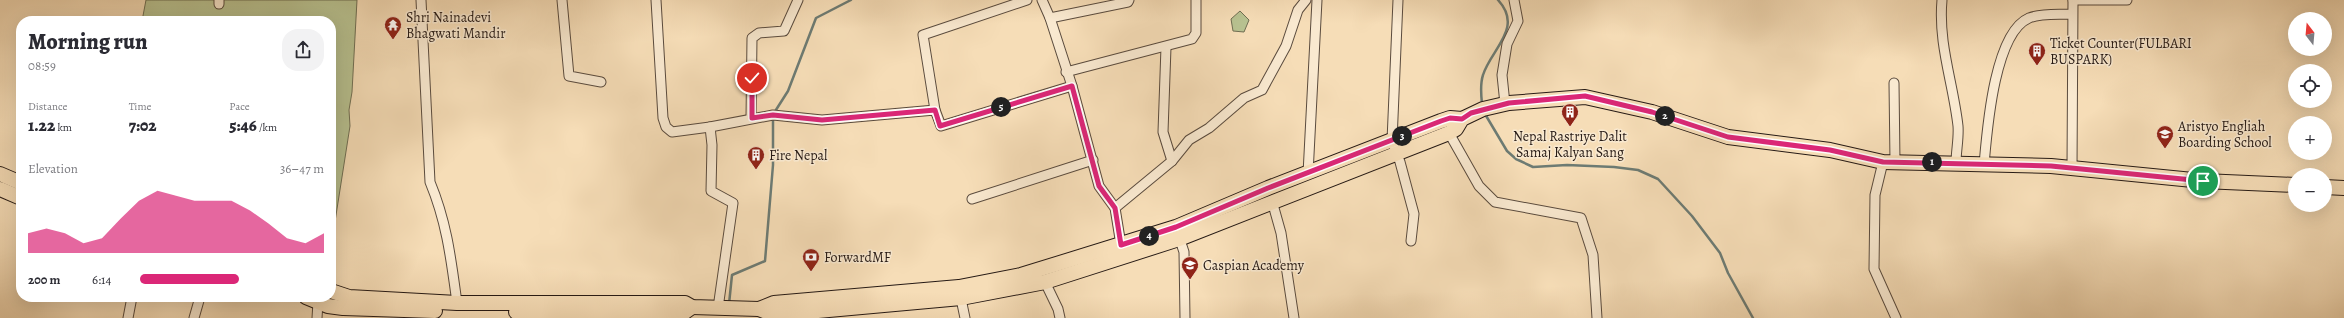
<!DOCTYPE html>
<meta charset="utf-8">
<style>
body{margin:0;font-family:Alegreya,serif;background:#f2f2f3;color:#2b2b33;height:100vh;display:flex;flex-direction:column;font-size:15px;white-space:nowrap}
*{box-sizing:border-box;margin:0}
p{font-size:13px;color:#7c7c81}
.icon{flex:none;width:22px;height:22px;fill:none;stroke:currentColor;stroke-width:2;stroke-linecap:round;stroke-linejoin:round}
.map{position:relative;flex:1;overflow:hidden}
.sheet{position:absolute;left:16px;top:16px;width:320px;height:286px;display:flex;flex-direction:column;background:#fff;border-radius:16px;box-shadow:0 4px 16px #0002}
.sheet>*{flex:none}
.needle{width:26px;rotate:344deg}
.controls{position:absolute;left:2288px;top:12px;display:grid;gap:8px}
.controls a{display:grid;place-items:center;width:44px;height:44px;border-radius:50%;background:#fff;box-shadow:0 4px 16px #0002;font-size:20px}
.pin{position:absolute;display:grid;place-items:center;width:34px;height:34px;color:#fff;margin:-17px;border:2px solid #fff;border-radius:50%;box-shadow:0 1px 4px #0007}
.km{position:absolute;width:20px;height:20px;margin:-10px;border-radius:50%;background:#222;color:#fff;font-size:11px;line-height:20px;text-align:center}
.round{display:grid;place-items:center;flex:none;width:42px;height:42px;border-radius:16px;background:#f2f2f3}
.summary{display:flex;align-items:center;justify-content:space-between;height:68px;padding:0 12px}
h1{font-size:22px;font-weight:800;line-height:30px}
.figures{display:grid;grid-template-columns:repeat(3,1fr);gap:6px;height:68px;padding:4px 12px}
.figures div{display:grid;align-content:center}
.figures b{font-size:17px;font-weight:800}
.figures small{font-size:11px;font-weight:400}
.figures p{font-size:11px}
.chart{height:112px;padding:8px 12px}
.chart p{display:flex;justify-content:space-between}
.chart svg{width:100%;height:72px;margin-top:4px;fill:#db2777;opacity:.7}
ul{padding:0 12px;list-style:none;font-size:13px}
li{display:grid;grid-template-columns:64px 48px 1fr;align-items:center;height:30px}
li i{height:10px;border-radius:5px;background:#db2777}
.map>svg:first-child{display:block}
.green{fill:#b8c291;stroke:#6f6e53}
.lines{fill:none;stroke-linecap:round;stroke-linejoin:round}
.stream{stroke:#6d7b73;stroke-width:2.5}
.minor-casing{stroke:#5a4b3e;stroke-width:11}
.primary-casing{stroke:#261a15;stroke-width:16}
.minor{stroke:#f9e9d0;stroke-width:9}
.primary{stroke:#f6ddb7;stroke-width:14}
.route-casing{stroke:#fff;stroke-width:8}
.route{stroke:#db2777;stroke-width:5}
.labels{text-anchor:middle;stroke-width:3;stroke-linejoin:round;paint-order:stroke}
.poi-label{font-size:14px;fill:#261a15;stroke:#f9e9d0;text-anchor:start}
</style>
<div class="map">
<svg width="2344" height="318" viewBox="0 0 2344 318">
<rect width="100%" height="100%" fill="#f6ddb7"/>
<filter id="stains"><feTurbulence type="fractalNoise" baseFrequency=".005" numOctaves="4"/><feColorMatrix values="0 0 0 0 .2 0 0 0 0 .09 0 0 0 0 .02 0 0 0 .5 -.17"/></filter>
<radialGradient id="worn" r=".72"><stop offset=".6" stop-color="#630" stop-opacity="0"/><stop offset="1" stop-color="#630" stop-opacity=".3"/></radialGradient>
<!-- green -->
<g class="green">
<polygon points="146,0 357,0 352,92 349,110 350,126 331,247 331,21 142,21"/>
<polygon points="1240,11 1249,20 1244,32 1233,31 1231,19"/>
</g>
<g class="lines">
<!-- stream -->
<g class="stream">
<path d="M1482 104C1481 95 1480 84 1483 75 1491 49 1524 28 1498 0"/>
<polyline points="774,113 788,91 816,18 851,0"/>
<polyline points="1485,114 1507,151 1516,159 1533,167 1567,165 1614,167 1638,170 1658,179 1692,216 1720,253 1728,273 1753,318"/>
<polyline points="729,304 732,275 765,261 773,165 773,117"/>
</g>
<!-- minor casing -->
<g class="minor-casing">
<g id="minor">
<path d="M421 0 430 182C447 223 451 259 457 303"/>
<polyline points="562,0 569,76 601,82"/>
<polyline points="656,0 663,118 666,127 672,132 710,127"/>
<polyline points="1042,0 1050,18 1072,86 1099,186 1115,208 1121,245"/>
<polyline points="1398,0 1392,141 1400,162 1414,214 1411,241"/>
<path d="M1942 0C1938 44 1953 82 1958 126 1959 138 1956 151 1956 163"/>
<polyline points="2073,0 2127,0"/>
<polyline points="219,4 219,0"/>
<polyline points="1050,18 1128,2 1129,0"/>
<polyline points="1166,47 1163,132 1172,161"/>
<polyline points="1066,72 1192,39 1196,33 1196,0"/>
<polyline points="1894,83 1895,162"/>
<polyline points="1505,104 1502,75 1507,44 1518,21 1514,0"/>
<polyline points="935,110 923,35 1027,0"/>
<polyline points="751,118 752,38 759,33 784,31 798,0"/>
<polyline points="1449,133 1479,186 1495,202 1581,218 1593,255 1597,318"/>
<polyline points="1883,162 1875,195 1874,269 1896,318"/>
<path d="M1984 165C1987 131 1994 33 2029 18 2041 13 2059 15 2072 14"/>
<polyline points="2072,168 2073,0"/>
<polyline points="1308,174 1317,0"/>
<polyline points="972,199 1093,160"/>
<polyline points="1272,201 1281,233 1294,318"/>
<polyline points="1115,208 1172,161 1189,140 1209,128 1244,98 1262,90 1286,46 1298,10 1306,0"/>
<polyline points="1178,234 1184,252 1185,318"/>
<polyline points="1045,282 1058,309 1060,318"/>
<polyline points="960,294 965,318"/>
<polyline points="718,308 733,203 711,191 712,145 710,127 773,115 822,120 935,110 941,126 1072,86"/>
<polyline points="128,318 132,297"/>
<polyline points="194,318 200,297"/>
<polyline points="317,318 318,302"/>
</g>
</g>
<!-- primary casing -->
<g class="primary-casing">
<g id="primary">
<polyline points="0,174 21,183"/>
<polyline points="2325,187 2344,188"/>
<polyline points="0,189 21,198"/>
<polyline points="331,291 349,297 457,303 685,303 692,307 759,309 774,303 959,287 1021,275 1176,227 1268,188 1441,121 1450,118 1462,119"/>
<polyline points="306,297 328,306 343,308 435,311"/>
<polyline points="759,309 774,315 961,298 1045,282 1179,239 1449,133 1456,129 1462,119 1483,109 1509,103 1585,97 1652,112 1728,137 1830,150 1883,162 2051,166 2203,181 2295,185"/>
<polyline points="516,312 677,313 685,312 692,307"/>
</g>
</g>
<!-- minor -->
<use href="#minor" class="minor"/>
<!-- primary -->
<use href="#primary" class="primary"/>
</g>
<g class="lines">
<!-- route casing -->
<g class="route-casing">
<polyline id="route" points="752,78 752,118 773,115 822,120 935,110 940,126 1072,86 1099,186 1115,208 1121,245 1176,227 1268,188 1441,121 1450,118 1462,119 1471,113 1509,103 1585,96 1652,112 1728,137 1830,150 1883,162 2051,166 2203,181"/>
</g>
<!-- route -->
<use href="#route" class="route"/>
</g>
<!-- icons -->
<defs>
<g id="temple-pin" transform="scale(0.9)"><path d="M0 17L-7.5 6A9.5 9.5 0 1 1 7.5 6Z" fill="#8f2418" stroke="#f9e9d0"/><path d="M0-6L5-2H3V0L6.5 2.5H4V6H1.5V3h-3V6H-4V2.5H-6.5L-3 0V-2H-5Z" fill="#fff"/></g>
<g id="building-pin" transform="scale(0.9)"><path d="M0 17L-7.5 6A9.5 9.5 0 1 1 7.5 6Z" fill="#8f2418" stroke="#f9e9d0"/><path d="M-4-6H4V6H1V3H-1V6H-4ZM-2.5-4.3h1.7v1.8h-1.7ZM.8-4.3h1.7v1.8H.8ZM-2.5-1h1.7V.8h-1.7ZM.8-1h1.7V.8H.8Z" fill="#fff"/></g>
<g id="school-pin" transform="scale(0.9)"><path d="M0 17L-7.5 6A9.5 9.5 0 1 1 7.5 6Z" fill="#8f2418" stroke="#f9e9d0"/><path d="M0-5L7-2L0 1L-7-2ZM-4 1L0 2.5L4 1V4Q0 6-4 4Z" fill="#fff"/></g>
<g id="bank-pin" transform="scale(0.9)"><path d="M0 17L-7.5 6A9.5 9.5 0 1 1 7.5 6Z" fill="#8f2418" stroke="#f9e9d0"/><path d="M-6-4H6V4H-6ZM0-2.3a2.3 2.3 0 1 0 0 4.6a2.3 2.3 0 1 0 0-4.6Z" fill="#fff"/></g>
</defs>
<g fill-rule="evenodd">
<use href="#temple-pin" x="393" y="25"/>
<use href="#building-pin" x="2037" y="51"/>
<use href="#building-pin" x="1570" y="112"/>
<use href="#school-pin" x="2165" y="134"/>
<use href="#building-pin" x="756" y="155"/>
<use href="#bank-pin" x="811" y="257"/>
<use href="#school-pin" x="1190" y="265"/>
</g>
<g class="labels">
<!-- poi labels -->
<g class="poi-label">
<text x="406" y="22">Shri Nainadevi<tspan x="406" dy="16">Bhagwati Mandir</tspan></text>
<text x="2050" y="48">Ticket Counter(FULBARI<tspan x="2050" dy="16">BUSPARK)</tspan></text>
<text x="2178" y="131">Aristyo Engliah<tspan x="2178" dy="16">Boarding School</tspan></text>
<text x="1570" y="141" text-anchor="middle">Nepal Rastriye Dalit<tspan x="1570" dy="16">Samaj Kalyan Sang</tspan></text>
<text x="769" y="160">Fire Nepal</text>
<text x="824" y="262">ForwardMF</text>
<text x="1203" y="270">Caspian Academy</text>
</g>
</g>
<rect width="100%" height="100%" filter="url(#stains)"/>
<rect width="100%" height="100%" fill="url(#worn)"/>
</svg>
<div class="controls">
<a><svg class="needle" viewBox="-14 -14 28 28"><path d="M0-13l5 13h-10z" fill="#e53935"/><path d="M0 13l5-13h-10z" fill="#7c7c81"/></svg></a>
<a><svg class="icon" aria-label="locate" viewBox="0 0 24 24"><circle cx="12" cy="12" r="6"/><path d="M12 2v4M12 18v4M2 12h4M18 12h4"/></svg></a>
<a>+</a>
<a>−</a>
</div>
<div class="pin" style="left:2203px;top:181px;background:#1e9e55"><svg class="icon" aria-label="arrive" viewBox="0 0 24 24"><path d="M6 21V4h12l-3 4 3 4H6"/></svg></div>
<div class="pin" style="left:752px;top:78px;background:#d93025"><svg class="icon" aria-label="check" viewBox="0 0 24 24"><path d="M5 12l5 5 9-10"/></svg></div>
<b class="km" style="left:1932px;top:162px">1</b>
<b class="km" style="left:1665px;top:116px">2</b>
<b class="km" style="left:1402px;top:136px">3</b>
<b class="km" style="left:1149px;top:236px">4</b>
<b class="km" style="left:1001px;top:107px">5</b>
<section class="sheet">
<div class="summary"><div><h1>Morning run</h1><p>08:59</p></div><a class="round"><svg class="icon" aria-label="share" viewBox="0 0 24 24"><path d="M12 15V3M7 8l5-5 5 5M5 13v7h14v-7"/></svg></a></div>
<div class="figures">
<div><p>Distance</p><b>1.22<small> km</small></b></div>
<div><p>Time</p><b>7:02</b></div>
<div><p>Pace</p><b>5:46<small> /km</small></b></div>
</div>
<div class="chart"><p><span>Elevation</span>36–47 m</p>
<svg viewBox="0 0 160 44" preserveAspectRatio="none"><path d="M0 44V32L10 29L20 32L30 38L40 35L50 23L60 12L70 6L80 9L90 12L100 12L110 12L120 18L130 26L140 35L150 38L160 32V44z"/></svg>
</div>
<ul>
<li><b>200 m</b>6:14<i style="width:54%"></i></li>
</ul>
</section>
</div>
